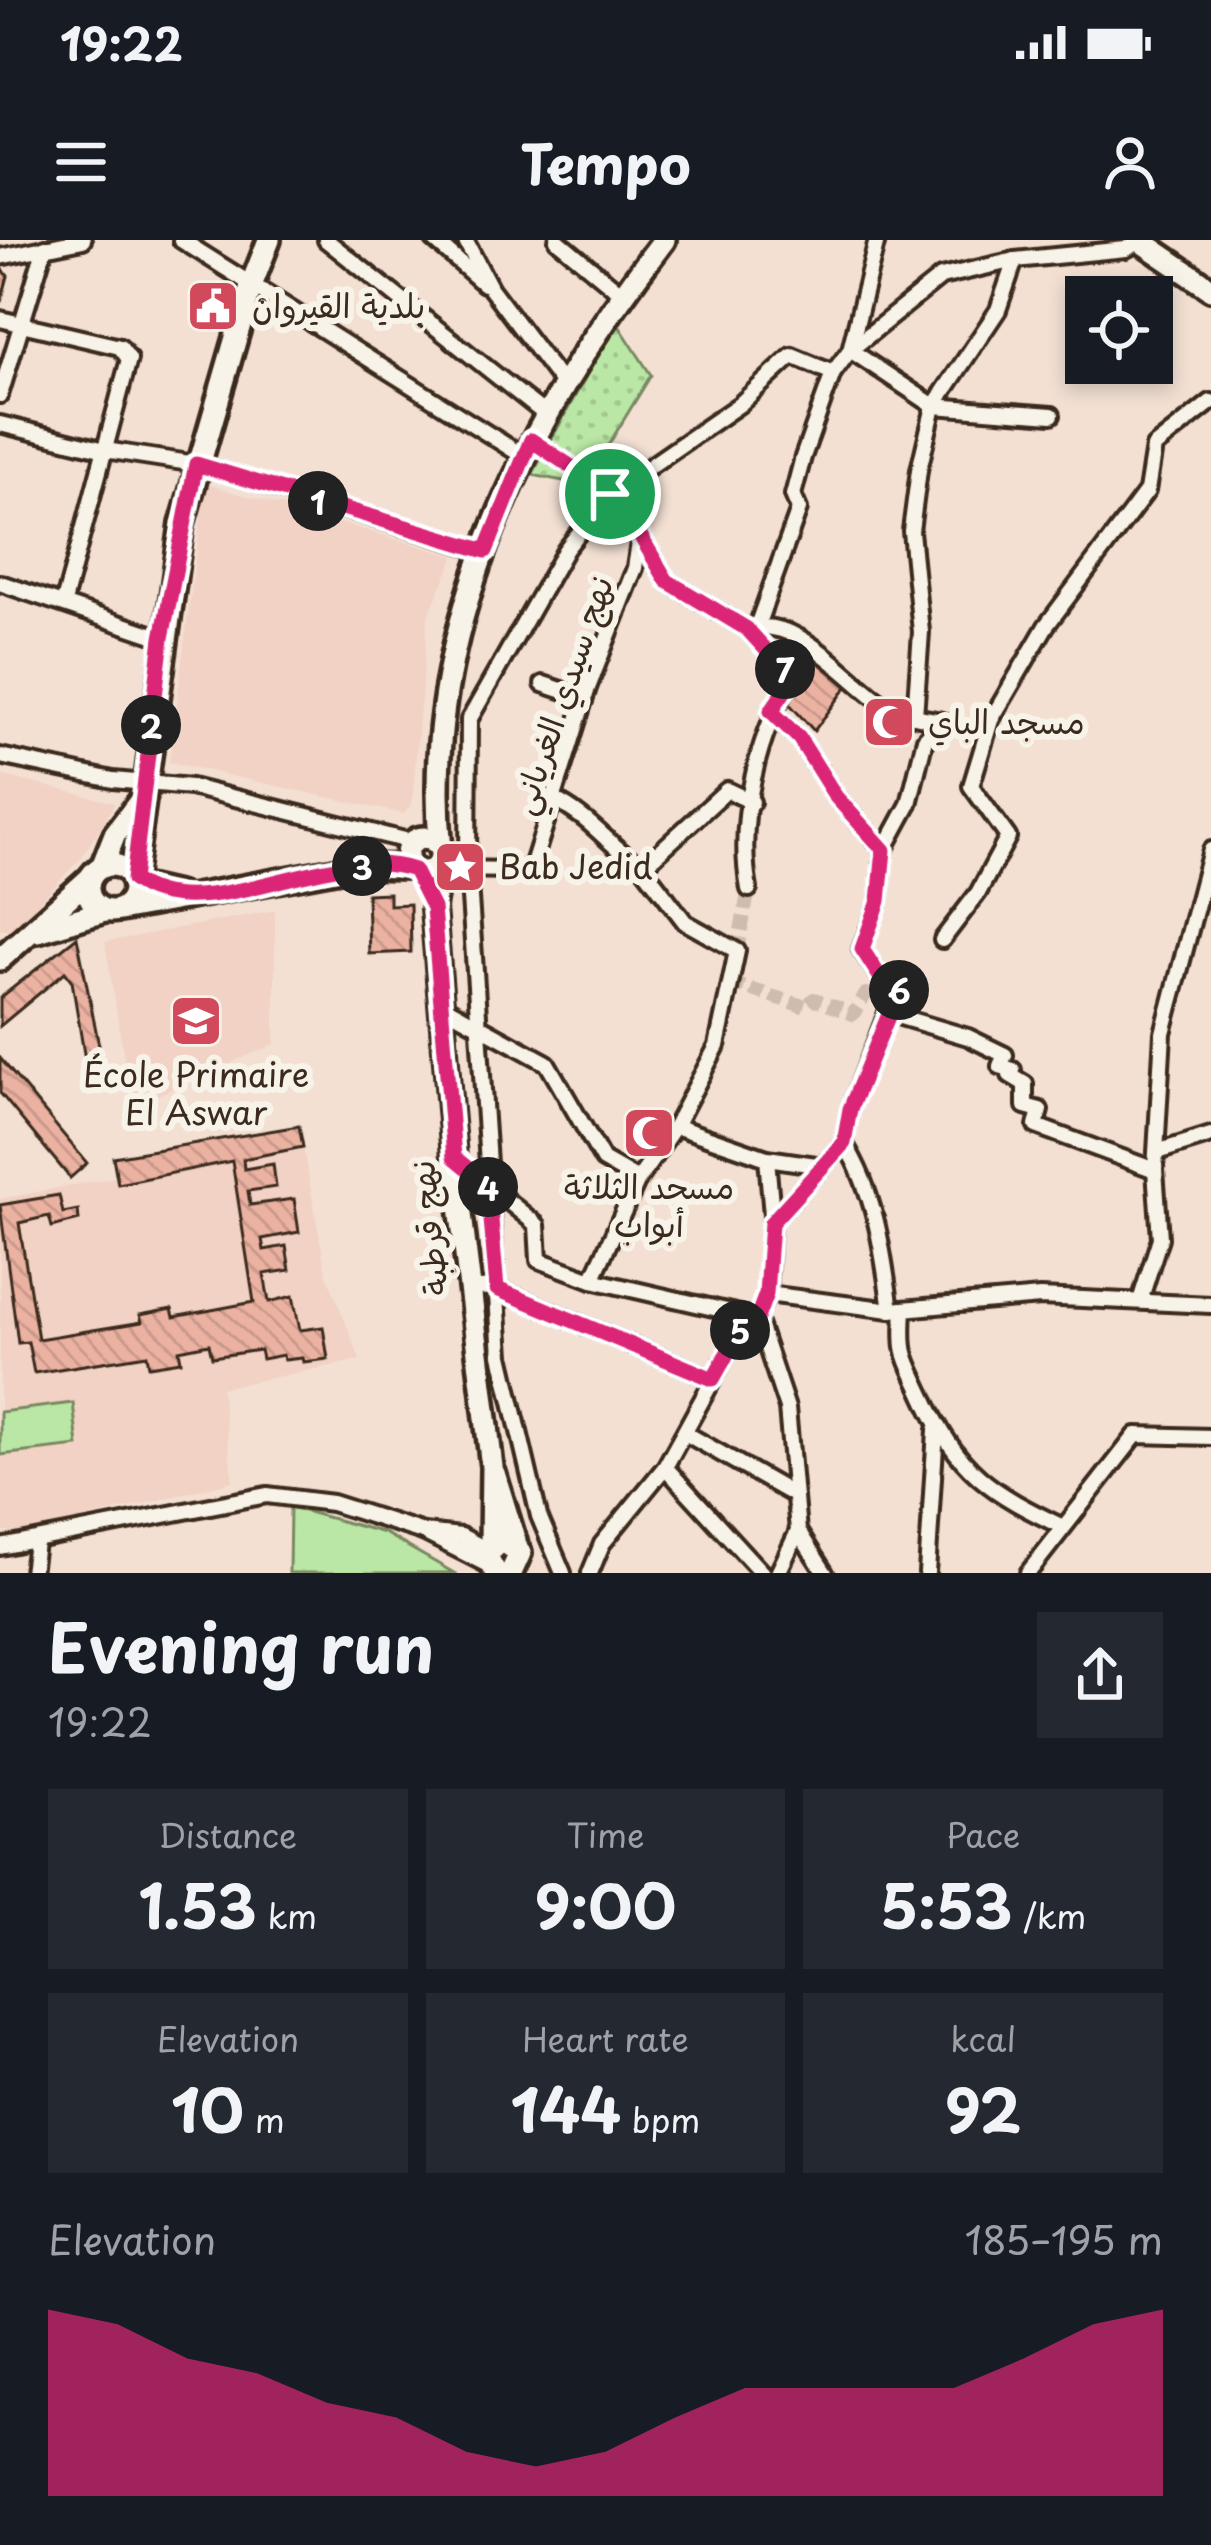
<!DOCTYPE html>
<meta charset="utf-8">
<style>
body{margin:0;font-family:"Playpen Sans","Playpen Sans Arabic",sans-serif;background:#242831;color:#f1f3f6;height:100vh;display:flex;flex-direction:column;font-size:45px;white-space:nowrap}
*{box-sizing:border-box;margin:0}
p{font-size:39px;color:#9ea1a6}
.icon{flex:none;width:66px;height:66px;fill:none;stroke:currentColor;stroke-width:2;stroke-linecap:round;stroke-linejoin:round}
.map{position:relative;height:1333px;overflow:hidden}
.drawer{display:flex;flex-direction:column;background:#171b24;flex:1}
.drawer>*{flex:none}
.tools{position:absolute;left:1065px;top:36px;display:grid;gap:24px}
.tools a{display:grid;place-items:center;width:108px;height:108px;border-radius:0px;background:#171b24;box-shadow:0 6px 18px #0003;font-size:60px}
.pin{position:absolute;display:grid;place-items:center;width:102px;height:102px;color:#fff;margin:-51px;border:6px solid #fff;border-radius:50%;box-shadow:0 3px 12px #0007}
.km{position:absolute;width:60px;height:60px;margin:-30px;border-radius:50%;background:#222;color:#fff;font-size:33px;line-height:60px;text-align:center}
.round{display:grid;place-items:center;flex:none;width:126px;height:126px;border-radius:0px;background:#242831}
.head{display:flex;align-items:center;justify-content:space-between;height:204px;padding:0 48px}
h1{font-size:66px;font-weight:700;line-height:90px}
.figures{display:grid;grid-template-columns:repeat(3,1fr);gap:18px;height:204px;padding:12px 48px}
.figures div{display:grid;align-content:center;border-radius:0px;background:#242831;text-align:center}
.figures b{font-size:60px;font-weight:700}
.figures small{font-size:33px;font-weight:400}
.figures p{font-size:33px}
.chart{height:336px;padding:24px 48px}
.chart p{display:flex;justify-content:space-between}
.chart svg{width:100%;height:216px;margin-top:12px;fill:#db2777;opacity:.7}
.status{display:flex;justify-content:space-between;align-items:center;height:84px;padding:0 60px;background:#171b24;direction:ltr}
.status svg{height:33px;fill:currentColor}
header{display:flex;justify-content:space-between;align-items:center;height:156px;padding:0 48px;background:#171b24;font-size:54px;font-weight:700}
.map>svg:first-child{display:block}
.built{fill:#f1d2c4}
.grass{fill:#bae7a5;stroke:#7a8862;stroke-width:3}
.park{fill:url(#park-dots);stroke:#7a8862;stroke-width:3}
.building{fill:url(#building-back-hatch);stroke:#3b2a1e;stroke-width:3}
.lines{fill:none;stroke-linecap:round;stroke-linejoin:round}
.street-tunnel{stroke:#cebcaf;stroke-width:14;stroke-dasharray:14 7;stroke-linecap:butt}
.street-casing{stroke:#3b2a1e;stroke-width:22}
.secondary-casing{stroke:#3b2a1e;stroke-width:30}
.primary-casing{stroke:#3b2a1e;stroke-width:30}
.street{stroke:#f7f3e8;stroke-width:14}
.secondary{stroke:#f7f3e8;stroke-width:21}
.primary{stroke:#f7f3e8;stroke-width:21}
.route-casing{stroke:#fff;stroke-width:24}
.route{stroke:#db2777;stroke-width:15}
.labels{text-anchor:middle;stroke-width:12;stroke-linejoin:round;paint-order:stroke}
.poi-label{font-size:33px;fill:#3b2a1e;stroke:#f7f3e8;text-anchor:start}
.street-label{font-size:33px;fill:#3b2a1e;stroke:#f7f3e8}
</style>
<div class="status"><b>19:22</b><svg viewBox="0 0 49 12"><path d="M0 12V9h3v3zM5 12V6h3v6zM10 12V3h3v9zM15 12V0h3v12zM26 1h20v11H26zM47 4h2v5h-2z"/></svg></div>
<header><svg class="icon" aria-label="menu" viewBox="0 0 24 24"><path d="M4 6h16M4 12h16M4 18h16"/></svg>Tempo<svg class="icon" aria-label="person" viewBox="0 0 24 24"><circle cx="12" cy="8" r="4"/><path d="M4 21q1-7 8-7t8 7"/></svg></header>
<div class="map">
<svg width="1211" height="1333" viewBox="0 0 1211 1333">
<defs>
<pattern id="park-dots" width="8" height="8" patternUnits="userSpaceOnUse" patternTransform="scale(3)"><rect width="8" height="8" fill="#bae7a5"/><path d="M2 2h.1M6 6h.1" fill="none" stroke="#a1c68e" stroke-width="1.8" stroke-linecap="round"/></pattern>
<pattern id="building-back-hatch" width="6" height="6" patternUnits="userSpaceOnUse" patternTransform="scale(3)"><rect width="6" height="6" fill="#ebb2a2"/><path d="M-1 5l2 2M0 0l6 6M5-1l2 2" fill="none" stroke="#ca998b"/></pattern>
</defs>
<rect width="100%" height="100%" fill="#f3e0d3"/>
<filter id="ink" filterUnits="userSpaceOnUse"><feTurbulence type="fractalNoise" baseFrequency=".00833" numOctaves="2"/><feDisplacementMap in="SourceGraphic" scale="24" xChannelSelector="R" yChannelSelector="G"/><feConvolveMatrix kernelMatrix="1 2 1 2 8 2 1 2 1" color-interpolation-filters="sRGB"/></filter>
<g filter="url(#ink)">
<!-- built -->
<g class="built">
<polygon points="205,244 455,316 428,376 412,563 404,574 169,522"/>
<polygon points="0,535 115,563 82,617 13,690 0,689"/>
<polygon points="275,670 275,804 132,866 105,702"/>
<polygon points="299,886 326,1032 360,1120 221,1148 233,1241 33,1292 0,1292 0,959 116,937 113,917"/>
</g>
<!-- grass -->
<g class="grass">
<polygon points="73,1163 78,1206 0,1215 0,1172"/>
<polygon points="290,1267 384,1293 454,1333 289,1333"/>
</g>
<!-- park -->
<polygon class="park" points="616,81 651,135 584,245 532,235"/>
<!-- building -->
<g class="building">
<polygon points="1,27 8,36 1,62 0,28"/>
<polygon points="821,416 853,439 814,491 786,460"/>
<polygon points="389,653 389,665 410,664 411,712 369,714 367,654"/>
<polygon points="77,697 106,840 89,844 72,741 65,732 0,786 0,758"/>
<polygon points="0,818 87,923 70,938 0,853"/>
<polygon points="299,886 303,907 243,919 244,929 273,924 276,947 248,951 250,965 294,959 299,992 262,999 264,1010 286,1006 290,1030 264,1034 269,1062 293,1056 300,1090 323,1087 328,1119 303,1122 302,1118 284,1120 283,1115 262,1119 260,1110 212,1117 209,1104 179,1110 181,1121 149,1126 147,1115 34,1133 28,1102 18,1103 0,965 59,955 63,973 78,970 79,980 52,987 49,976 19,983 38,1099 142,1082 140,1075 172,1069 174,1077 254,1062 232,921 118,944 113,917"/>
</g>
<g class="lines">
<!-- street-tunnel -->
<g class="street-tunnel">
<polyline points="804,433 821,410"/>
<polyline points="737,711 749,649"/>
<polyline points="731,743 806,767 814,759 853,774 866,754 893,762"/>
</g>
<!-- street casing -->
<g class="street-casing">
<g id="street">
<polyline points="181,0 523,216"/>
<polyline points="326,0 546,175"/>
<polyline points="434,0 484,44"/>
<polyline points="465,0 491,49 563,144"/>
<polyline points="557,0 622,54"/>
<polyline points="0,17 83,0"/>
<polyline points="0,79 120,107 129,119 64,362"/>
<polyline points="0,155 45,7"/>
<polyline points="1052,175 934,166 850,110 941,37 1015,20 1126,9 1141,1"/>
<polyline points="0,184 105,210 196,224 486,312"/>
<path d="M531 200 618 258 667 341 747 389C805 374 850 449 895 470 910 477 927 478 942 481"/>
<polyline points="0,343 162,398"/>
<polyline points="757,386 799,269 793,255 803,217 833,133 850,110 877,0"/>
<path d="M747 389 793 439C756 495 737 583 749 649"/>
<polyline points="543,444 585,458"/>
<polyline points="771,471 799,498 836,557 884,610"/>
<polyline points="915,476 921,392 911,291 919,230 934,166 998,70 1015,20"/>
<polyline points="942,481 925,499 909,564 884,610 879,661 861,709 884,743 899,750 887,773 968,797 1005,815 1000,826 1013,830 1010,835 1025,844 1025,866 1040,870 1036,886 1155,930"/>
<polyline points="0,516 113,540 191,547 412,602"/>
<path d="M553 559C592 578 609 607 643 627L727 550 752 562"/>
<polyline points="441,629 531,630 588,448 635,328 640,296"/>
<polyline points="942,700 978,653 1008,597 971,546 991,480 1046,386 1147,251 1154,207 1211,162"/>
<polyline points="441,765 547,823 603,920 638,940"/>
<polyline points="675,886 767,918 823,926"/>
<path d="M844 903C876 953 883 1013 891 1070"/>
<polyline points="1157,912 1211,895"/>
<polyline points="454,917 537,985 539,1020 592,1040 757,1078"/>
<polyline points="767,918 772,975 767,1054 757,1078 787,1168 798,1291 778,1333"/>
<polyline points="771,983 844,903 850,869 887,773"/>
<polyline points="592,1040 638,940 675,886 717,806 737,711 685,682 643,627"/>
<polyline points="469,1049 493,1047 713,1139"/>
<polyline points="767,1054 891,1070 1040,1057 1211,1065"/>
<polyline points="1140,1061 1160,998 1155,930 1163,793 1211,610"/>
<path d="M904 1069C901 1118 905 1115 924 1157 958 1232 990 1252 1063 1287"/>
<polyline points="685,1193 792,1254"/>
<polyline points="665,1227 762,1333"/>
<polyline points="798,1291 825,1333"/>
<polyline points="423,1292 488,1325"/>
<polyline points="0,1307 267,1255 332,1263 423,1292 461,1296 487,1310"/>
<polyline points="32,1333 36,1303"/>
<polyline points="563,1333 539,1276 501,1115 468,628 469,480 566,309 610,254 740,164 792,116 833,133"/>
<polyline points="590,1333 602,1304 665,1227 746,1080"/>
<polyline points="927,1333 936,1190"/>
<polyline points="1028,1333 1136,1195 1211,1197"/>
</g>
</g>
<!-- secondary casing -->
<g class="secondary-casing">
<g id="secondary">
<polyline points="1139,0 1211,49"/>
<circle cx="424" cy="615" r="17"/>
<path d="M441 611C418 386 530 173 664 0"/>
<polyline points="441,618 433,668 454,917 492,1227 491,1305"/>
<polyline points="134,644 182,655"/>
<polyline points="120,670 356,626 411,627"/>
<polyline points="494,1233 517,1308"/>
<polyline points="496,1333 486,1315 502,1300 520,1313 511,1333"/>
</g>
</g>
<!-- primary casing -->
<g class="primary-casing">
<g id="primary">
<circle cx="111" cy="648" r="23"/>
<polyline points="102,627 115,594 141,560"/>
<polyline points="133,640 182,284 251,46 269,0"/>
<polyline points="38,691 105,671"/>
<polyline points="0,719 90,638"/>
</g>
</g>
<!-- street -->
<use href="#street" class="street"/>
<!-- secondary -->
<use href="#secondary" class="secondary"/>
<!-- primary -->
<use href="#primary" class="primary"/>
</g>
</g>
<g class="lines" filter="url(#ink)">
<!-- route casing -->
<g class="route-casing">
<path id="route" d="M531 200 618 258 667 341 747 389 793 439 771 471 799 498 836 557 884 610 879 661 862 709 884 743 899 750 850 869 844 903 771 983 766 1054 757 1078 746 1080 713 1139 497 1049 488 945 454 917 433 668 414 630C334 600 203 692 133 640L162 398 196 224 486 311Z"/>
</g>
<!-- route -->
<use href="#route" class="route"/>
</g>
<!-- icons -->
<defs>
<g id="civic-square" transform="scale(2.7)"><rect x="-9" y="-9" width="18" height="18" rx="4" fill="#d1495b" stroke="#f7f3e8"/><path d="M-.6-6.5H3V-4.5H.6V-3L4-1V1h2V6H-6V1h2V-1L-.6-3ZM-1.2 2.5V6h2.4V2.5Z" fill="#fff"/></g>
<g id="mosque-square" transform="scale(2.7)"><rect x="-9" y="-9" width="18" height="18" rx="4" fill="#d1495b" stroke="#f7f3e8"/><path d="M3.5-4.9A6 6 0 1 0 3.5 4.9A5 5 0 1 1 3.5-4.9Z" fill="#fff"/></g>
<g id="sight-square" transform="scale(2.7)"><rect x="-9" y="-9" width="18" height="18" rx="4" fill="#d1495b" stroke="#f7f3e8"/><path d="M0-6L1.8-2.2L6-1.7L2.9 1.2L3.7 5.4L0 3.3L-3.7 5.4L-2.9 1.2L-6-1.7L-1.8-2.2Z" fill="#fff"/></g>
<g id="school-square" transform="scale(2.7)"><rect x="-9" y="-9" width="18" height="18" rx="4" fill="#d1495b" stroke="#f7f3e8"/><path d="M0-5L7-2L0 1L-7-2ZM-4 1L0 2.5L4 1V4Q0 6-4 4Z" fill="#fff"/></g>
</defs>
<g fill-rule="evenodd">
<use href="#civic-square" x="213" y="66"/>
<use href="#mosque-square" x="889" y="482"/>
<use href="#sight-square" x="460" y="627"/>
<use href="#school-square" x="196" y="781"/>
<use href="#mosque-square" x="649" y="893"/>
</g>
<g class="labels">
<!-- poi labels -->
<g class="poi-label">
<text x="252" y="78">بلدية القيروان</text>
<text x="928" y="494">مسجد الباي</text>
<text x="499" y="639">Bab Jedid</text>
<text x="196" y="847" text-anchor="middle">École Primaire<tspan x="196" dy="38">El Aswar</tspan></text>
<text x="649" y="959" text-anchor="middle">مسجد الثلاثة<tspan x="649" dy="38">أبواب</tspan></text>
</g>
<!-- street labels -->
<g class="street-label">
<text transform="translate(562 455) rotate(-71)" y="12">نهج سيدي الغرياني</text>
<text transform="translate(429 988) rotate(-96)" y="12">نهج قرطبة</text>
</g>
</g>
</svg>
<div class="tools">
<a><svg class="icon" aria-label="locate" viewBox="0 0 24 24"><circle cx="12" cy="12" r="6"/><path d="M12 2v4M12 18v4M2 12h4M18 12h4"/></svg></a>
</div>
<div class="pin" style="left:610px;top:254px;background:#1e9e55"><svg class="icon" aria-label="arrive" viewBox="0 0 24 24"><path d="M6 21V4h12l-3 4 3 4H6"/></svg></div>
<b class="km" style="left:318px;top:261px">1</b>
<b class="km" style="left:151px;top:485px">2</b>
<b class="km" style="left:362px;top:626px">3</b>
<b class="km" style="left:488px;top:947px">4</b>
<b class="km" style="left:740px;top:1090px">5</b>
<b class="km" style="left:899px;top:750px">6</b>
<b class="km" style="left:785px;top:429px">7</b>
</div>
<section class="drawer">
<div class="head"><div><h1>Evening run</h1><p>19:22</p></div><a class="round"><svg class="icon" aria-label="share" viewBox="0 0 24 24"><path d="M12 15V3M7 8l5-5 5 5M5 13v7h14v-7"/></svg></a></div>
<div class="figures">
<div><p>Distance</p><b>1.53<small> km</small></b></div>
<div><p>Time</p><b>9:00</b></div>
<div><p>Pace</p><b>5:53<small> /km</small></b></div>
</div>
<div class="figures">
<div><p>Elevation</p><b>10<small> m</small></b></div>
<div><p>Heart rate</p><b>144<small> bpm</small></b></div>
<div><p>kcal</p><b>92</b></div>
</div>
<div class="chart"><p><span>Elevation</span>185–195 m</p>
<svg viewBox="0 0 160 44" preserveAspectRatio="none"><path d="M0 44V6L10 9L20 16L30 19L40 25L50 28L60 35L70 38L80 35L90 28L100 22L110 22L120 22L130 22L140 16L150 9L160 6V44z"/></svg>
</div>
</section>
